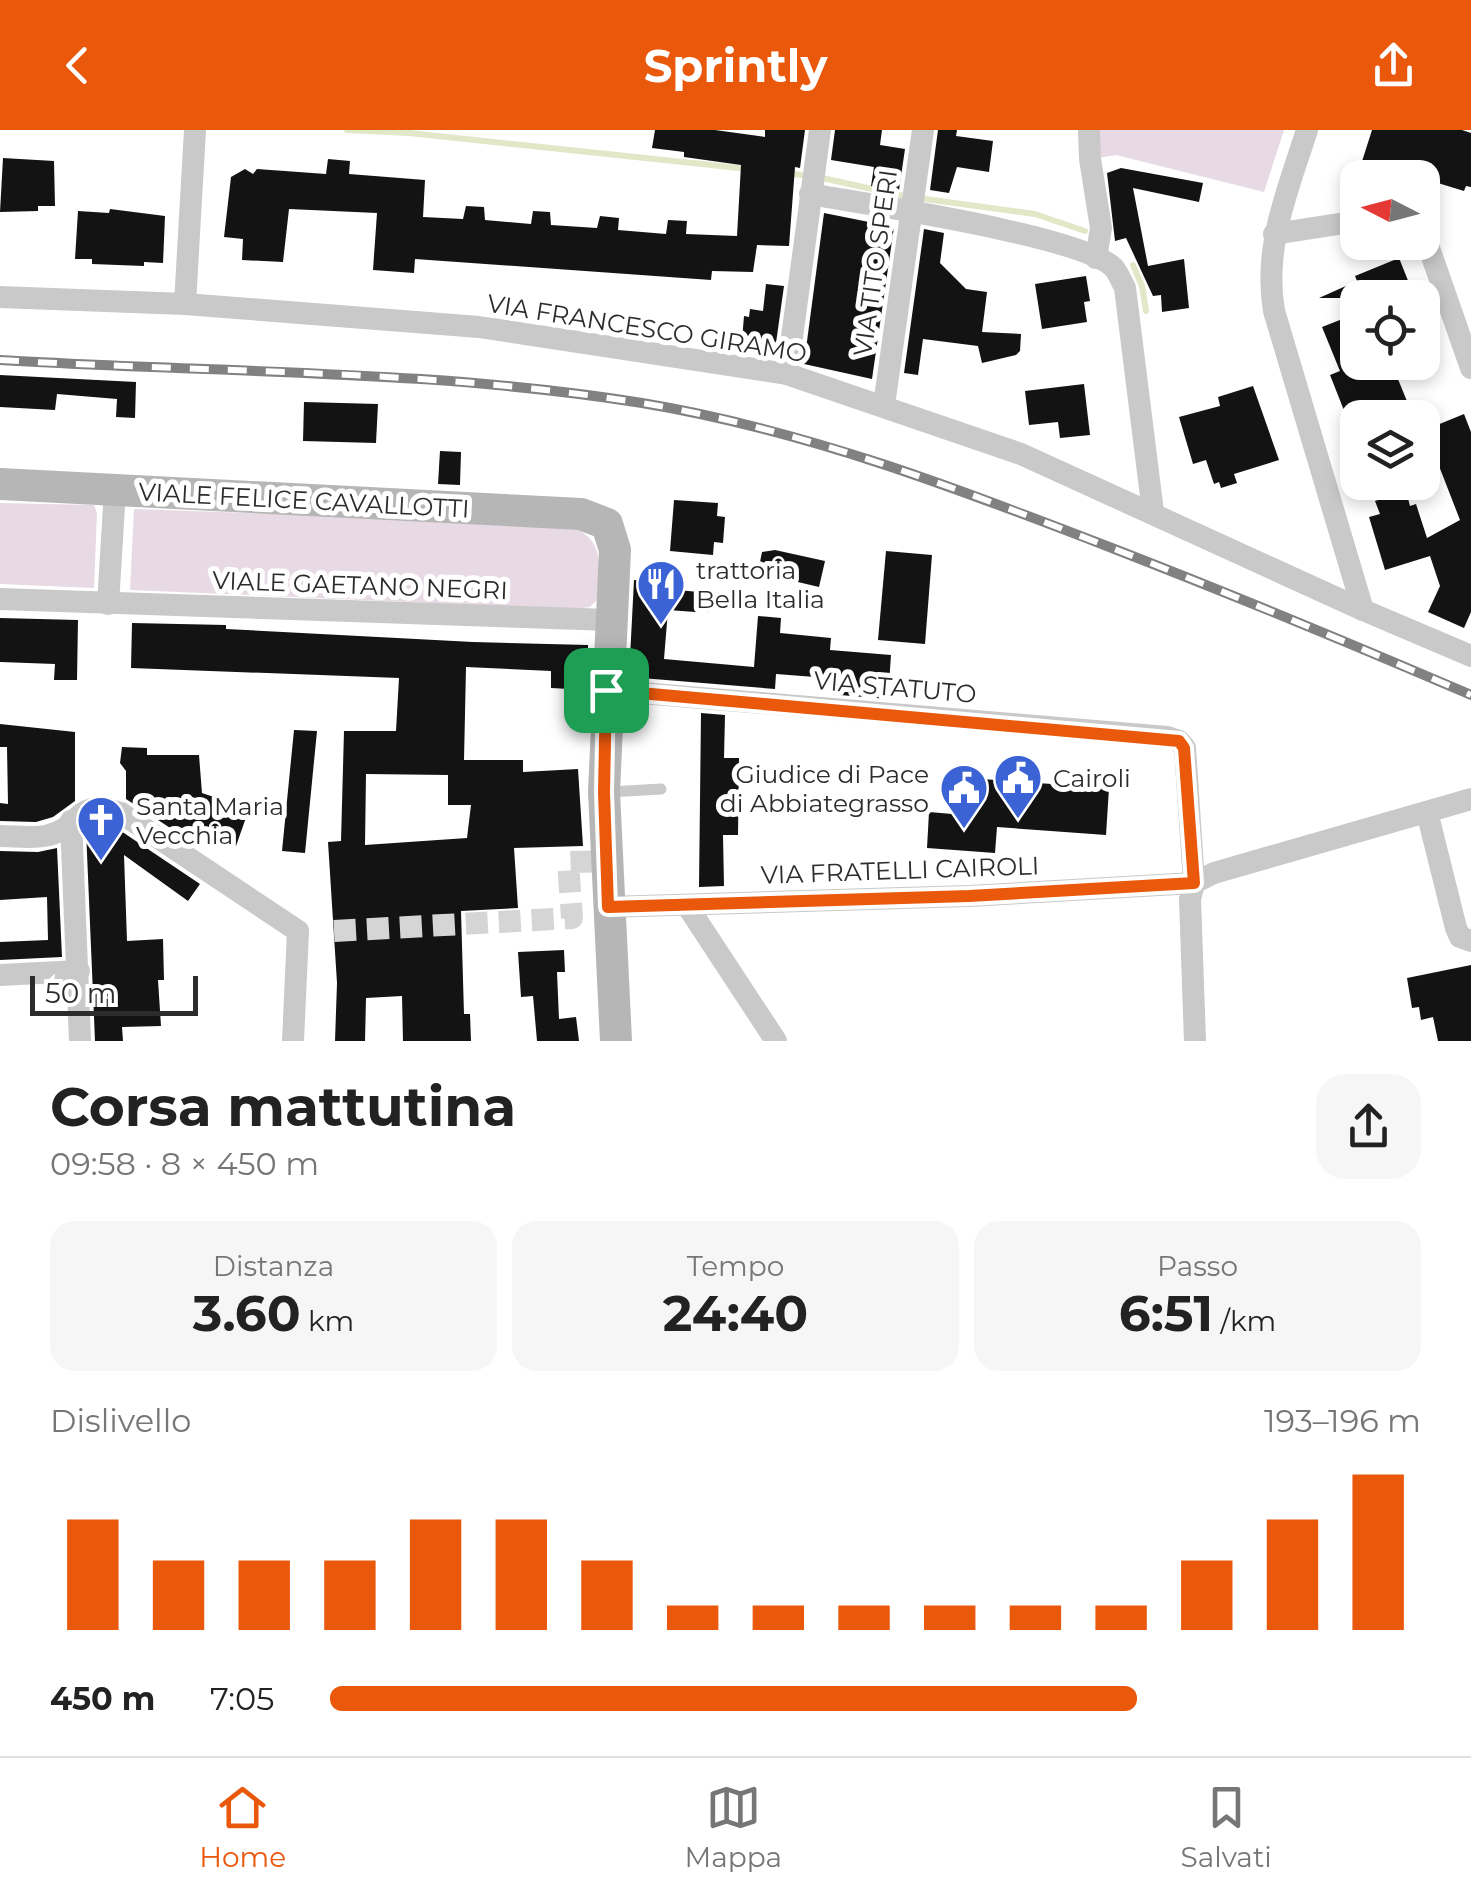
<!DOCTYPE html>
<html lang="it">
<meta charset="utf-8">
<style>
body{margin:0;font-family:Montserrat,sans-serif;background:#f6f6f6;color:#222;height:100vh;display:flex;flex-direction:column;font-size:38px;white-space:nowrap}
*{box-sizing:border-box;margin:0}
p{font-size:32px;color:#767676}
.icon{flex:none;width:55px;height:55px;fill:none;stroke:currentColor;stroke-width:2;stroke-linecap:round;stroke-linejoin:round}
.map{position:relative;height:911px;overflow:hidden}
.side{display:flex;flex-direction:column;background:#fff;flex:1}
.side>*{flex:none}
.needle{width:65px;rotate:276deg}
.buttons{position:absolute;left:1340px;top:30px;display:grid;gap:20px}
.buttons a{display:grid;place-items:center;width:100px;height:100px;border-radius:20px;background:#fff;box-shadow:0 5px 15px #0003;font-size:50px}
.scale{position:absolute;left:30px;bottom:25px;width:168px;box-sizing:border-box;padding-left:10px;border:5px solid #2c2c2c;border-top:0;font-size:28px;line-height:35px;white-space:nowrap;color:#2c2c2c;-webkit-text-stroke:8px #fff;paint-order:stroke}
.pin{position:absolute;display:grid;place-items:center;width:85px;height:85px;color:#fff;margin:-42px;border-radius:20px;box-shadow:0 5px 15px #0006}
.round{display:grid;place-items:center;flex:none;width:105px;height:105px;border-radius:30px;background:#f6f6f6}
.overview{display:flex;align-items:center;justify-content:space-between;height:170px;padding:0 50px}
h1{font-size:55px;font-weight:700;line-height:75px}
.figures{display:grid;grid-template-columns:repeat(3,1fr);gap:15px;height:170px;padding:10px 50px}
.figures div{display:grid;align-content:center;border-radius:25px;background:#f6f6f6;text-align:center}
.figures b{font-size:50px;font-weight:700}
.figures small{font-size:28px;font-weight:400}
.figures p{font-size:28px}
.chart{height:280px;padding:20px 50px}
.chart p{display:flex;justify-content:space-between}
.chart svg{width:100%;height:180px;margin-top:10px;stroke:#ea580c;stroke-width:6}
ul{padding:0 50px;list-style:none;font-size:32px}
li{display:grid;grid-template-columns:160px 120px 1fr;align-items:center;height:75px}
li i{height:25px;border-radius:12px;background:#ea580c}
header{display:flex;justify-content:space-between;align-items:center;height:130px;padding:0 50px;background:#ea580c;color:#fff;font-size:45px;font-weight:700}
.dock{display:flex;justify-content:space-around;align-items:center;height:140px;border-top:2px solid #e0e0e0;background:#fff;font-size:28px;color:#767676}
.dock a{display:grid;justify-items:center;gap:5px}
.dock .active{color:#ea580c}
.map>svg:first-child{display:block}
.green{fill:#e8dae4}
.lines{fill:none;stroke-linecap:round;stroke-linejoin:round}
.stream{stroke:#e1e7c7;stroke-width:6}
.building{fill:#131313;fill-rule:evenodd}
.street-tunnel{stroke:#d5d5d5;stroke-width:22;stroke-dasharray:22 11;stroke-linecap:butt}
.lane{stroke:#c9c9c9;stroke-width:11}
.street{stroke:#c9c9c9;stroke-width:22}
.secondary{stroke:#b6b6b6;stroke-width:32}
.rail-casing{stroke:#818181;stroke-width:10}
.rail{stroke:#fff;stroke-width:6;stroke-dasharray:19;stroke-linecap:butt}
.route-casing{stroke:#fff;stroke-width:20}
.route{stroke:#ea580c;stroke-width:12}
.labels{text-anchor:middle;stroke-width:10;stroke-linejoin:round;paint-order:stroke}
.street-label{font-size:25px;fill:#2c2c2c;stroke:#fff}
.poi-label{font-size:25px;fill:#2c2c2c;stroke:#fff;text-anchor:start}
</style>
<header><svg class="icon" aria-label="back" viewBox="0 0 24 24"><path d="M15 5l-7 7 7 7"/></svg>Sprintly<svg class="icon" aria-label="share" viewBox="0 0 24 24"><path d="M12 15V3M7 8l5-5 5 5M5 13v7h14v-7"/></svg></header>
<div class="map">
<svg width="1471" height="911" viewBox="0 0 1471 911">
<rect width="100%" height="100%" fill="#fff"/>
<!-- green -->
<g class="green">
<polygon points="1096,0 1284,0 1264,62 1116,25 1098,28"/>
<polygon points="0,373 94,375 97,383 94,458 0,454"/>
<path d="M134 379 564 394C605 406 601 434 598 469L590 477 576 479 130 460Z"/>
</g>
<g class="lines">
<!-- stream -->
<g class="stream">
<polyline points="347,0 409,3 749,39"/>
<polyline points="786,43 801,45"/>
<polyline points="822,48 904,66"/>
<polyline points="918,68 1035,84 1085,101"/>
<polyline points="1133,135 1142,156 1146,181"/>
</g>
</g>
<!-- building -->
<g class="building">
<polygon points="655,0 715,0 765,7 765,0 805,0 800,38 795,37 789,116 757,115 753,142 712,141 711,150 415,129 414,143 373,140 377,83 289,79 283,132 242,130 243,109 224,107 231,47 245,39 253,44 257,39 326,44 328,29 350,31 349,44 425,50 423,87 463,89 466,76 484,77 485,90 531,94 533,81 550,82 551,95 597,98 600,86 619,88 618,100 666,104 668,90 687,91 686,104 737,106 741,35 684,27 684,22 652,18"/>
<polygon points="835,0 882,0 880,15 905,19 899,60 871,56 874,37 831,30"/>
<polygon points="938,0 957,0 956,6 993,11 989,42 957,37 949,63 930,60"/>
<polygon points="1372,0 1462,0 1471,3 1471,57 1466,56 1464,61 1389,38 1386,48 1358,44"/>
<polygon points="3,28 54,31 55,76 38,76 38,81 0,82"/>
<polygon points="1121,38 1203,53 1199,72 1133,58 1148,136 1184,129 1189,178 1162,182 1161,165 1153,166 1126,108 1115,111 1107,43"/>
<polygon points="110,79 165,86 163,133 144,132 144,136 92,134 92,129 75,129 78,81 109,83"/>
<polygon points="824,83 894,97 872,249 804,234"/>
<polygon points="924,99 944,103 940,133 966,159 987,162 982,202 1021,204 1020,221 1016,225 982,233 978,216 923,209 918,245 904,243"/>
<polygon points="1399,128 1415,168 1319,168 1357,151 1355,146"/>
<polygon points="1086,146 1090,171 1084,172 1087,192 1042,199 1035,154"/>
<polygon points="766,154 784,156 776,213 742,210 744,186 749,187 750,179 763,181"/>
<polygon points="1345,188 1358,223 1358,232 1391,232 1411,281 1396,288 1347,288 1330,245 1340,241 1322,197"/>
<polygon points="0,245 136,252 135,288 116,287 117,269 57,264 55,280 0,277"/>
<polygon points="1084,254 1090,305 1060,308 1058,292 1029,295 1025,261"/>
<polygon points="1253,256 1279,330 1234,344 1237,353 1221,358 1219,352 1214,354 1206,330 1193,334 1179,287 1220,276 1218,267"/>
<polygon points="304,272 378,274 376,313 303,311"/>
<polygon points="1464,284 1471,302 1471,482 1464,498 1428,482 1440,456 1430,426 1385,440 1369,387 1380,384 1375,371 1406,361 1410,376 1416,374 1427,408 1460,390 1425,300"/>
<polygon points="440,321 461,322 460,355 438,354"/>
<polygon points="674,370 718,373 717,386 725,387 723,413 714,412 713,425 670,421"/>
<polygon points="775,420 825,431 819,457 768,445 759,437 762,422"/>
<polygon points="886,421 932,425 925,514 878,510"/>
<polygon points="634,450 655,452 654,458 711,463 709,483 668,480 664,529 754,537 758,486 781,488 780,503 831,508 830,520 891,525 888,569 840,565 841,549 776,544 775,559 629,547"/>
<polygon points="0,488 78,490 77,550 54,550 55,534 0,532"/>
<path d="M132 493 226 495V499L473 512 588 515V560L551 558V541L466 537 464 630H523V642L578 639 583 716 514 718 518 778 461 781 464 884H470L471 911H403L402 866 366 868 365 911H335L337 853 328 712 341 711 344 601H396L399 548 131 538ZM366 644 448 645V675H471L467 708 365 715Z"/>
<polygon points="701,583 725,585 724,628 739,628 738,705 723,705 724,756 699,757"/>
<polygon points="0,594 75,602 75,671 53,687 36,692 0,691 0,673 8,674 7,617 0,617"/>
<polygon points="294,600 317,601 305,723 282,721"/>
<polygon points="122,617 147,618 147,625 199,625 202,663 249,679 236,716 190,700 187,709 126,669 126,641 120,633"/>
<polygon points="967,648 1109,658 1106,705 997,697 995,723 927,718 929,682 964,685"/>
<polygon points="96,694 115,697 200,754 188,771 124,725 127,811 163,809 164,850 158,850 161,896 122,897 123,911 95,911 86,700"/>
<polygon points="57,718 62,827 0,830 0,812 48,810 47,767 0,770 0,721 38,722"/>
<polygon points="564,820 565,842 557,842 559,889 576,887 579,911 537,911 533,866 521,867 518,822"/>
<polygon points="1471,835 1471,911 1438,911 1433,887 1421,890 1419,877 1412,878 1407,848"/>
</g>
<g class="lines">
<!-- street-tunnel -->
<polyline class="street-tunnel" points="334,801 572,788 568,732 608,731"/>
<!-- lane -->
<polyline class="lane" points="609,662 661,659"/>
<!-- street -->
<g class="street">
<polyline points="1089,0 1090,29 1101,98 1096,128"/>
<path d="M1307 0C1288 60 1263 117 1274 181L1363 480"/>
<path d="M810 64C864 74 1084 106 1114 138 1118 143 1122 152 1125 158L1153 382"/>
<polyline points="1422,98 1471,238"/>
<polyline points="1274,104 1358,91"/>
<polyline points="0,167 185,174 479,197 787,244 1021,324 1363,480 1471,526"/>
<polyline points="185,174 195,0"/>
<polyline points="787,244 820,0"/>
<polyline points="884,275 923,0"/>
<polyline points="0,469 610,490"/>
<polyline points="108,474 115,360"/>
<polyline points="606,560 1167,607 1179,611 1185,618 1194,753 1190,769 1195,911"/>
<polyline points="1427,682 1456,798 1460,807 1471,811"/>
<polyline points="71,691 80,911"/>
<path d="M0 706C15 706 35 709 49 705 84 696 73 668 121 683L298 801 293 911"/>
<polyline points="608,777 969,766 1194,753 1214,743 1471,669"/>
<polyline points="688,777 776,911"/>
<polyline points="0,845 79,841"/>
</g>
<!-- secondary -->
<polyline class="secondary" points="0,354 581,384 607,394 615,420 604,662 616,911"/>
<!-- rail casing -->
<g class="rail-casing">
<path id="rail" d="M0 230C214 243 430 239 642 273 806 300 962 360 1117 420 1236 466 1354 515 1471 565"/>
</g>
<!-- rail -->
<use href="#rail" class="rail"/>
</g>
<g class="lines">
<!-- route casing -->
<g class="route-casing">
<polygon id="route" points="606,560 1179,611 1184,618 1194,753 969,766 608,777 604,662"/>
</g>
<!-- route -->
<use href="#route" class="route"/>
</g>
<!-- icons -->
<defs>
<g id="restaurant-pin" transform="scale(2.5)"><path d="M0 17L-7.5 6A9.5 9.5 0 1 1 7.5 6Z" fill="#3b63d6" stroke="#fff"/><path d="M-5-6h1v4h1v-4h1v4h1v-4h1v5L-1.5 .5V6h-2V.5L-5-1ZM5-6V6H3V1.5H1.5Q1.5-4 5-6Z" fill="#fff"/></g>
<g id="civic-pin" transform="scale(2.5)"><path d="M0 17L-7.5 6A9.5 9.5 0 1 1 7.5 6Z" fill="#3b63d6" stroke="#fff"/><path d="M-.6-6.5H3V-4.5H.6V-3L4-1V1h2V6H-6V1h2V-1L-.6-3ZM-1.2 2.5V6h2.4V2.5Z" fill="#fff"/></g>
<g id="church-pin" transform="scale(2.5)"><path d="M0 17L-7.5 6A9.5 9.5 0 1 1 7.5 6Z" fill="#3b63d6" stroke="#fff"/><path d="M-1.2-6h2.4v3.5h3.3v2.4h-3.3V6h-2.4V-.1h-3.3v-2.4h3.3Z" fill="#fff"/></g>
</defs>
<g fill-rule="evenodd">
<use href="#restaurant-pin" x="661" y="454"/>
<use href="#civic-pin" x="1018" y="648"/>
<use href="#civic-pin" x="964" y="658"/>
<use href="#church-pin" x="101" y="690"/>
</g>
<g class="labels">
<!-- street labels -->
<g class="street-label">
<text transform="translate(875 133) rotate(-82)" y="9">VIA TITO SPERI</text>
<text transform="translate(647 198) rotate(9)" y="9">VIA FRANCESCO GIRAMO</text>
<text transform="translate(304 370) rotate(3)" y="9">VIALE FELICE CAVALLOTTI</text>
<text transform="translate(360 455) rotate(2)" y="9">VIALE GAETANO NEGRI</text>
<text transform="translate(895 557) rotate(5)" y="9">VIA STATUTO</text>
<text transform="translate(900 740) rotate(-2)" y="9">VIA FRATELLI CAIROLI</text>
</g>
<!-- poi labels -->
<g class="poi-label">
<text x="696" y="449">trattoria<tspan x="696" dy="29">Bella Italia</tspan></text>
<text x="929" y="653" text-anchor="end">Giudice di Pace<tspan x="929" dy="29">di Abbiategrasso</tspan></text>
<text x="1053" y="657">Cairoli</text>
<text x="136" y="685">Santa Maria<tspan x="136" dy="29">Vecchia</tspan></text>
</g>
</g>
</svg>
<div class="buttons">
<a><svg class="needle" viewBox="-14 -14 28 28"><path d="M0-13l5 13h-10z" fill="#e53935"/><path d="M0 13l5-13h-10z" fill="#767676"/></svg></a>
<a><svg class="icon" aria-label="locate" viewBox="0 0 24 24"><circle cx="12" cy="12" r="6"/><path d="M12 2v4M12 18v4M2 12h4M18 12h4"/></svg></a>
<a><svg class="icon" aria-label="layers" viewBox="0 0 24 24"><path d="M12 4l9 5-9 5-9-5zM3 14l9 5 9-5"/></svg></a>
</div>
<div class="scale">50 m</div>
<div class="pin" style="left:606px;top:560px;background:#1e9e55"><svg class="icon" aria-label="arrive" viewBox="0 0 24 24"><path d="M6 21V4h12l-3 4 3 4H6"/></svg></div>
</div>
<section class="side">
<div class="overview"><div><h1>Corsa mattutina</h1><p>09:58 · 8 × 450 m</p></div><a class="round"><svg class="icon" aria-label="share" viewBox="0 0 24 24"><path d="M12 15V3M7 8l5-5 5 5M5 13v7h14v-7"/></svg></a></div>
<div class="figures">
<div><p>Distanza</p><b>3.60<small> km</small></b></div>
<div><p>Tempo</p><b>24:40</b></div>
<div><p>Passo</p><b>6:51<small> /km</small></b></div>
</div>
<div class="chart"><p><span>Dislivello</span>193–196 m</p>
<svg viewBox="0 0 160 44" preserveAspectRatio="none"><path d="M5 44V17M15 44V27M25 44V27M35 44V27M45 44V17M55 44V17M65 44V27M75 44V38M85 44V38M95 44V38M105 44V38M115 44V38M125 44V38M135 44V27M145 44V17M155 44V6"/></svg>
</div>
<ul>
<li><b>450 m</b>7:05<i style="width:74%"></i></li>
</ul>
</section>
<nav class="dock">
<a class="active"><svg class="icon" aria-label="home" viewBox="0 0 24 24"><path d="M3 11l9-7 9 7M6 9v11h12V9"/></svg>Home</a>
<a><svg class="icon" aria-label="map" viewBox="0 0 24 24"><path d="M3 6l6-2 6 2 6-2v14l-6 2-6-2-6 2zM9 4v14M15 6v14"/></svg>Mappa</a>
<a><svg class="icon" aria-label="saved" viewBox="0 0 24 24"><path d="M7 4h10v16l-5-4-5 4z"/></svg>Salvati</a>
</nav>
